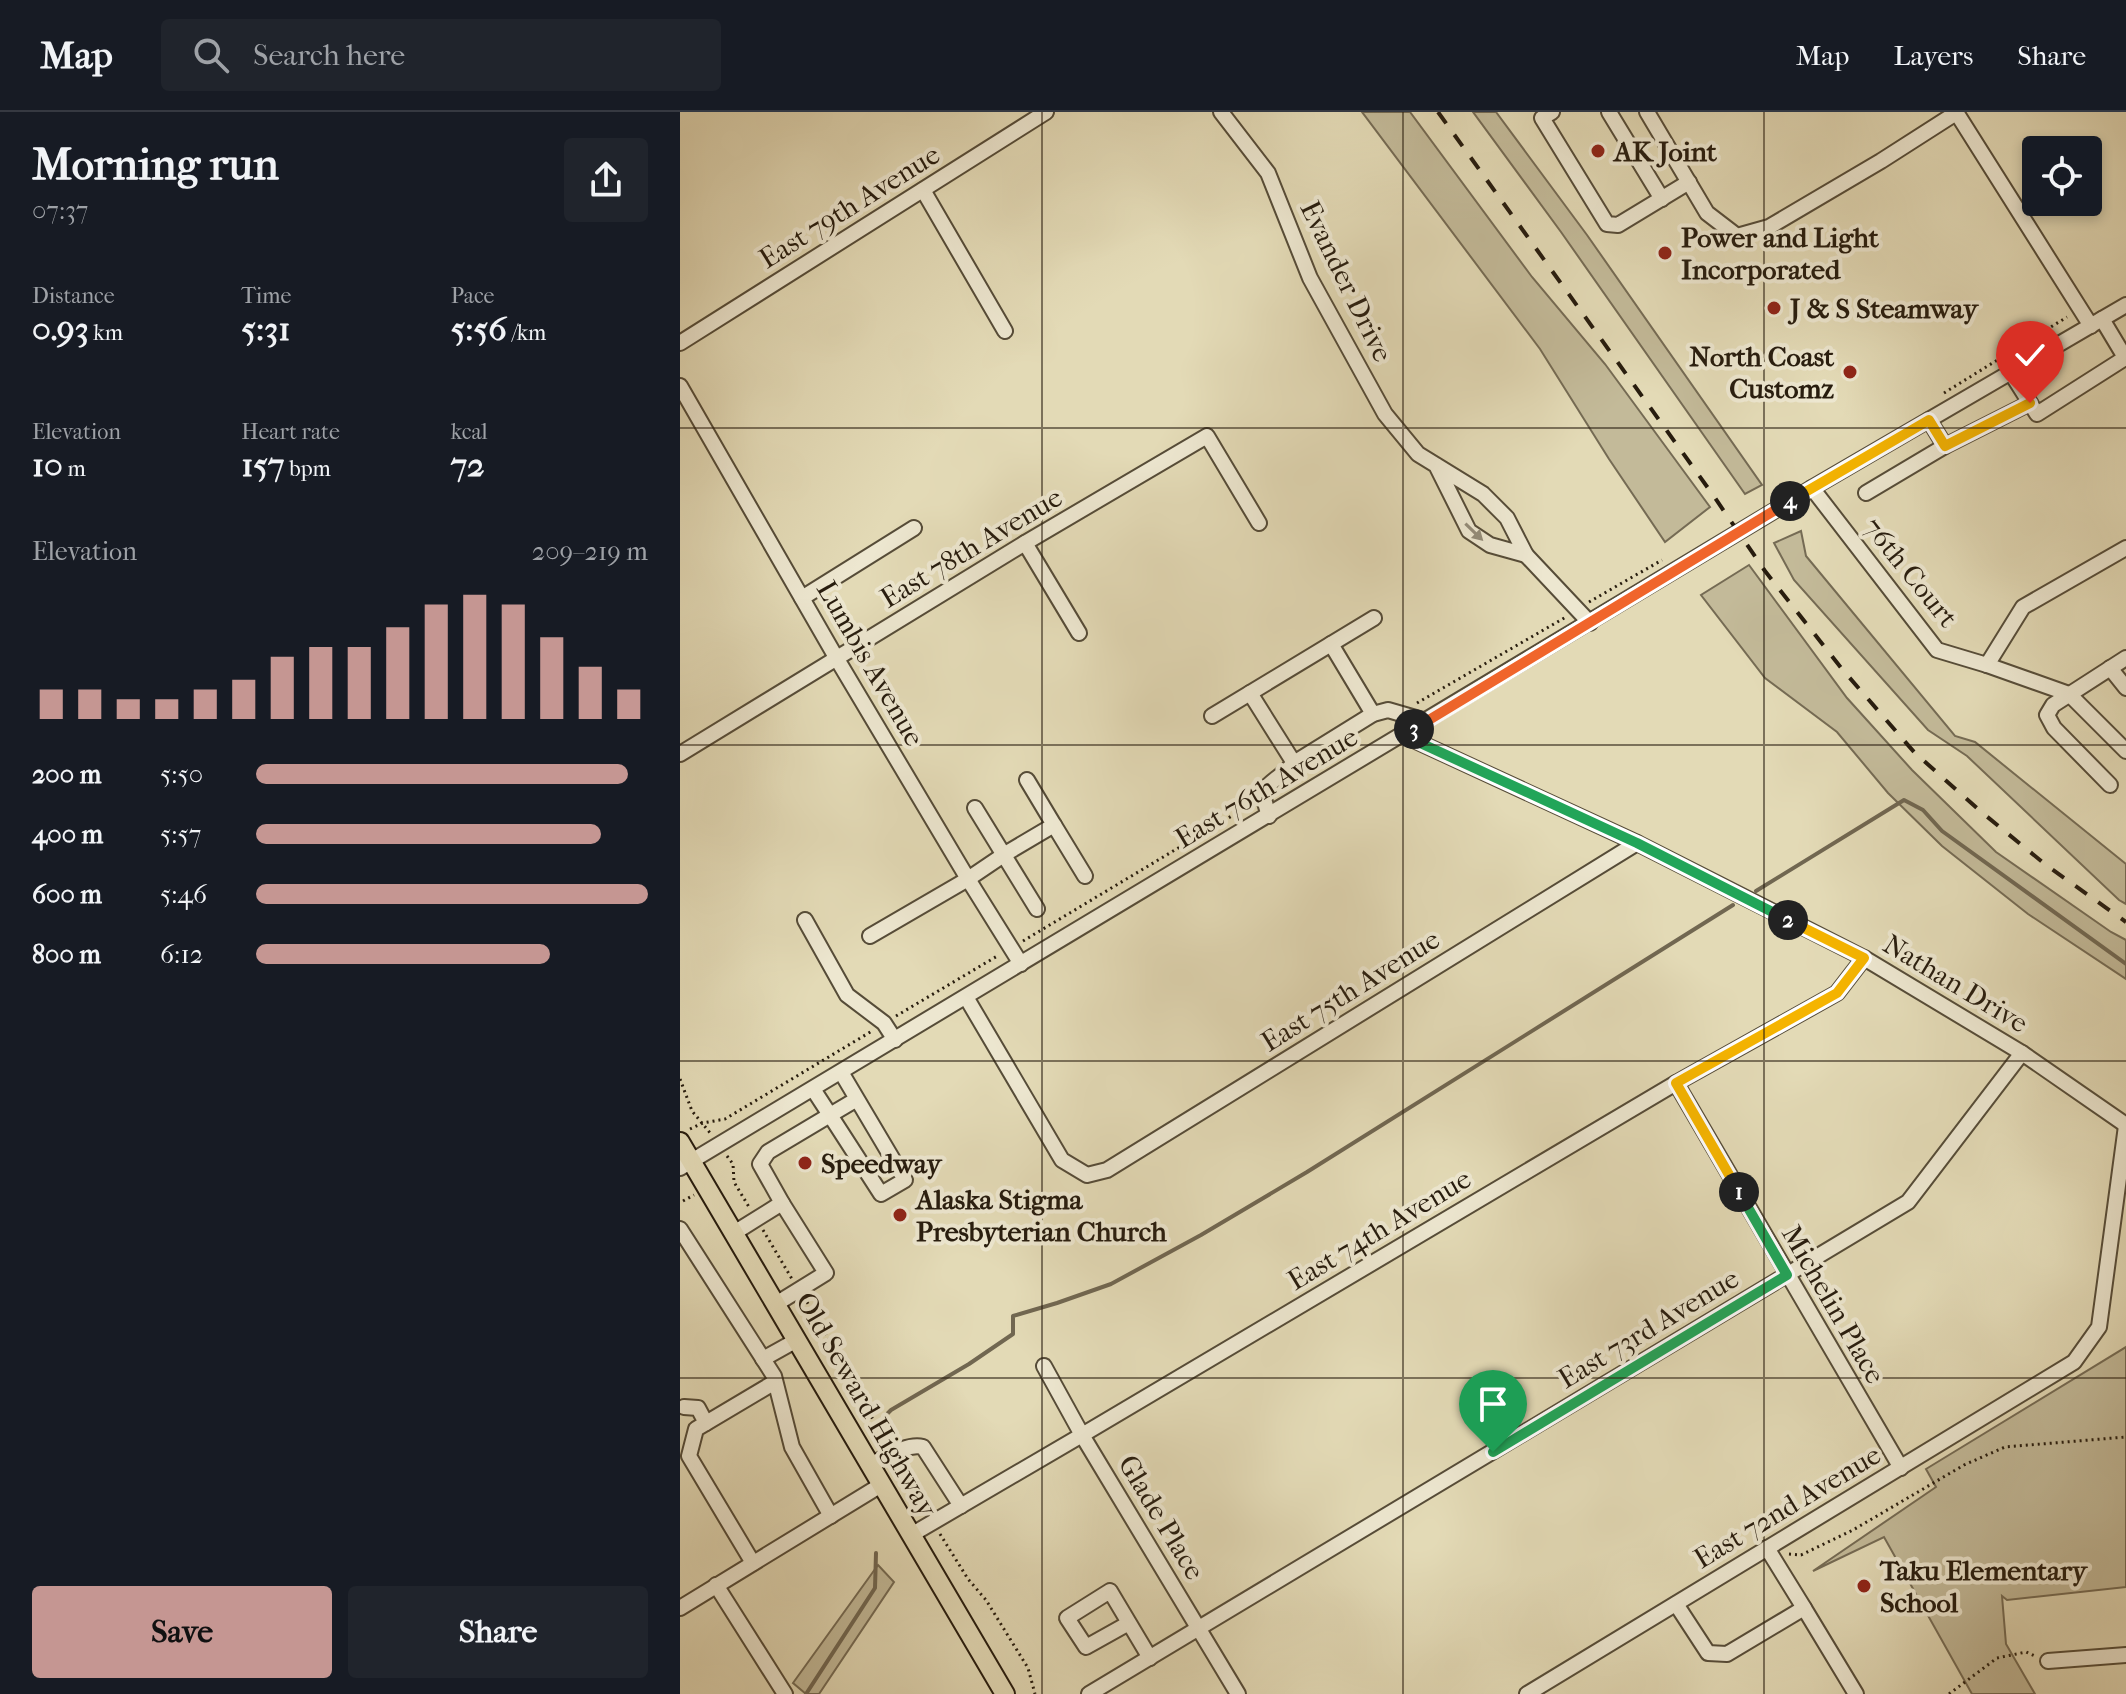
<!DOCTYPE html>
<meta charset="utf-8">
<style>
body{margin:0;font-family:"IM FELL French Canon",serif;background:#20242c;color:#f1f3f6;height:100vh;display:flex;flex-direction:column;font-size:30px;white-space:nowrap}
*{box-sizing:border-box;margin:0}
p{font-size:26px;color:#9ea1a6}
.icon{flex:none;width:44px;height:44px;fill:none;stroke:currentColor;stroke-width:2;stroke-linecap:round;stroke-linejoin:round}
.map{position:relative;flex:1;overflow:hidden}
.side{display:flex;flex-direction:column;background:#171b24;width:680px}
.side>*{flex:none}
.controls{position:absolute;left:1342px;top:24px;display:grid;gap:16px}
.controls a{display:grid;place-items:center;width:80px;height:80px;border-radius:8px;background:#171b24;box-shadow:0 4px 12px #0003;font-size:40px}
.pin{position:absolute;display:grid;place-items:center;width:68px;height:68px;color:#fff;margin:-82px -34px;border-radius:50% 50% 50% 0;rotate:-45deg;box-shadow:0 0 8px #0007}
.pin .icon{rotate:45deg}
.km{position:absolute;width:40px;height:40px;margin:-20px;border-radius:50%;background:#222;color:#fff;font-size:22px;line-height:40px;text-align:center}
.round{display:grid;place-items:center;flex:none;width:84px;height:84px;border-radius:8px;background:#20242c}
.summary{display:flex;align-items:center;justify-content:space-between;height:136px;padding:0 32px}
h1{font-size:44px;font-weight:700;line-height:60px}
.metrics{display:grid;grid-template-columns:repeat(3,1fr);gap:12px;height:136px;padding:8px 32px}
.metrics div{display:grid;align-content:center}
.metrics b{font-size:34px;font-weight:700}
.metrics small{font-size:22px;font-weight:400}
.metrics p{font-size:22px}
.chart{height:224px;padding:16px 32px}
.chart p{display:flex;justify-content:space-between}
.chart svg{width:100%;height:144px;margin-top:8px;stroke:#c59692;stroke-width:6}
.action{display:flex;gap:16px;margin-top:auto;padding:16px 32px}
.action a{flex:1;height:92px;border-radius:8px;background:#c59692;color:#111;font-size:32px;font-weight:700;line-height:92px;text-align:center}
.action a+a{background:#20242c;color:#f1f3f6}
ul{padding:0 32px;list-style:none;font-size:26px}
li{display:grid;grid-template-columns:128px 96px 1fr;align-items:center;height:60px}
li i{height:20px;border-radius:10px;background:#c59692}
header{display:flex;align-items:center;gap:48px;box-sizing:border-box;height:112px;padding:0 40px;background:#171b24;border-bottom:2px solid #363941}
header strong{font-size:38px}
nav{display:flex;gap:44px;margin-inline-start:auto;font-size:28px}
.search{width:560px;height:72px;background:#20242c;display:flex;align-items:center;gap:20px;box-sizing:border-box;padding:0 28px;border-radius:8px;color:#9ea1a6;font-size:30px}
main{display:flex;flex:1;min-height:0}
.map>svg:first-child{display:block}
.green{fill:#c3ba99;stroke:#756b54;stroke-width:2}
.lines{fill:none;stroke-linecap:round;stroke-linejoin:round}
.stream{stroke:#716751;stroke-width:4}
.minor-casing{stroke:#564c38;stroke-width:18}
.major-casing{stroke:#271c0e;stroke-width:22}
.path{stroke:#271c0e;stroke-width:3;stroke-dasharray:2 4;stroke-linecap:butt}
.minor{stroke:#ede7d0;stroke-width:14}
.major{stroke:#e3dab6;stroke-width:18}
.rail{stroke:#271c0e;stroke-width:4;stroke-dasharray:14 14;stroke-linecap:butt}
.oneway{fill:#948c79}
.split-1-casing{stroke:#fff;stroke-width:16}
.split-2-casing{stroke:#fff;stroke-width:16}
.split-3-casing{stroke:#fff;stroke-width:16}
.split-4-casing{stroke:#fff;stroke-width:16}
.split-5-casing{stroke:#fff;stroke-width:16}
.split-1{stroke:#22a559;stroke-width:10}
.split-2{stroke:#f5b400;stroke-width:10}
.split-3{stroke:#22a559;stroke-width:10}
.split-4{stroke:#f0652b;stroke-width:10}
.split-5{stroke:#f5b400;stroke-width:10}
.grid{fill:none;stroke:#271c0e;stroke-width:2;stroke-opacity:0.55}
.poi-dot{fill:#8f2418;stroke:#ede7d0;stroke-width:3}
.labels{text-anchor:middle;stroke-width:8;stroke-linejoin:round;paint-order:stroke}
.poi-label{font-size:28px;font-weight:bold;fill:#271c0e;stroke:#ede7d0;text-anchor:start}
.street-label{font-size:28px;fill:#271c0e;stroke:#ede7d0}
</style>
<header>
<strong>Map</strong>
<div class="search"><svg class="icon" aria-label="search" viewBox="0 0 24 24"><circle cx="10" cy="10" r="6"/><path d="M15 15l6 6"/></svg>Search here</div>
<nav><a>Map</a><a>Layers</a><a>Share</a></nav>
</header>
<main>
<section class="side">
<div class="summary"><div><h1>Morning run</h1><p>07:37</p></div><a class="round"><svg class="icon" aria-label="share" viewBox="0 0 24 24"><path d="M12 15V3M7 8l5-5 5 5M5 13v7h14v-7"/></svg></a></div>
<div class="metrics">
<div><p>Distance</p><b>0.93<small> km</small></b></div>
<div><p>Time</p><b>5:31</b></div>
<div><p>Pace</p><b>5:56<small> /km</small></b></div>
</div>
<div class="metrics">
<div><p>Elevation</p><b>10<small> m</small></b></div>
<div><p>Heart rate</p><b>157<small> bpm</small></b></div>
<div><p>kcal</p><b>72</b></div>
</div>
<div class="chart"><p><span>Elevation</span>209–219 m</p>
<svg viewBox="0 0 160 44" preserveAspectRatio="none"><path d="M5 44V35M15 44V35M25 44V38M35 44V38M45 44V35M55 44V32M65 44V25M75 44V22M85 44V22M95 44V16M105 44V9M115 44V6M125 44V9M135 44V19M145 44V28M155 44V35"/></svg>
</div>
<ul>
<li><b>200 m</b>5:50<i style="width:95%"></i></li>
<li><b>400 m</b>5:57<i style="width:88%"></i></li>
<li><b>600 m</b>5:46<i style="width:100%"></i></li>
<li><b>800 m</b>6:12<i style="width:75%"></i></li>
</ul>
<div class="action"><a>Save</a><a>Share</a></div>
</section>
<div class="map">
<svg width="1446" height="1582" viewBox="0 0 1446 1582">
<rect width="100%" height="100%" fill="#e3dab6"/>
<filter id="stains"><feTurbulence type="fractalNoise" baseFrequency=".0025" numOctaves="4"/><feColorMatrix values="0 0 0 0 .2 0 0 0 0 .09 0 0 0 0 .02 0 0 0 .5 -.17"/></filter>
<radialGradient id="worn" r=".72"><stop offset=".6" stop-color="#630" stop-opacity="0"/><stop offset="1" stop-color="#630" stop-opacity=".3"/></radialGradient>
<!-- green -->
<g class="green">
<polygon points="682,0 730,0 852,165 925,252 1030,395 985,430 929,347 860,237"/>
<polygon points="793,0 816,0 907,123 1082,373 1065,382 881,120"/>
<polygon points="1121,419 1126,444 1275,624 1295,630 1446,752 1446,792 1439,788 1287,644 1248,618 1114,468 1094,431"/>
<polygon points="1069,453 1167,586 1232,658 1316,740 1431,820 1446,828 1446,867 1348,802 1262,734 1208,681 1157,620 1085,566 1021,483"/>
<polygon points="1446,1235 1446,1475 1327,1488 1322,1484 1326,1532 1355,1582 1292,1582 1204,1425 1133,1459 1256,1375 1246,1357"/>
<polygon points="198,1453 214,1470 139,1582 126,1582 113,1571"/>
</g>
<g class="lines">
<!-- stream -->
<g class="stream">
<polyline points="1076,779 1224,688 1243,698 1262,719 1446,852"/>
<polyline points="208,1301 211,1298 289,1252 333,1222 333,1204 377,1191 431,1172 521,1123 627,1060 1053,793"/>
<polyline points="126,1582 195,1476 196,1441"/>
</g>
<!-- minor casing -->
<g class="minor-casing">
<g id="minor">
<polyline points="541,0 588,61 630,166 705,302 738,342 803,382 827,406 846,443 810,433 789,419 756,353"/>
<polyline points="872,0 862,6 927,112 938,113 1009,70"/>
<polyline points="929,0 982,87"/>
<polyline points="967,0 1027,101 1057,124 1089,115 1201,49 1276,1"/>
<polyline points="1276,0 1411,214"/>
<polyline points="243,78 325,219"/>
<polyline points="1422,207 1446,247"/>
<polyline points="0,231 366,0"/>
<polyline points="1331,261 1357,302 1445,246"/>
<polyline points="0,274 157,547 288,767 341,852"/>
<polyline points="1249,308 1265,334"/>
<polyline points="1132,376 1257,538 1307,553 1389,582 1446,639"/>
<polyline points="1186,381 1265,334 1350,291"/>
<polyline points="345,431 399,521"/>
<polyline points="846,443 910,511"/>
<polyline points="122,486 234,416"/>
<polyline points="651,532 693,602"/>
<polyline points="1307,553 1343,495 1446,436"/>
<polyline points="1430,556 1446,576"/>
<polyline points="570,581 614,651"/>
<polyline points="532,604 694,506"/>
<polyline points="723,623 957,731 1184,846 1342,941 1446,1013"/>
<polyline points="0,642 345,431 527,324 579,411"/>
<polyline points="1430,673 1374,616 1367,603 1373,593 1446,546"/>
<polyline points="295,696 357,797"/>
<path d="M589 704C587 697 582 684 584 678 587 672 607 660 614 651L693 602 708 598 746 609"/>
<polyline points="374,713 405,764"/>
<polyline points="125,808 167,883 204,911 215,928"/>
<polyline points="190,824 288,767 325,742 374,713 347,668"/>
<polyline points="286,885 382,1048 407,1063 427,1058 957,731"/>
<polyline points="161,960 225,1068 201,1082 150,1003 177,987"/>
<polyline points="996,971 1221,1356"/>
<polyline points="0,1056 1132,376 1446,193"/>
<polyline points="102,1091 80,1052 88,1040 150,1003 133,977"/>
<polyline points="0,1117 94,1264 112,1335 151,1404"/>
<polyline points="54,1121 102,1091 146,1161 96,1192"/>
<polyline points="83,1247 117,1228"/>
<polyline points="364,1254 402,1323 558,1582"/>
<polyline points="4,1295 18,1296 26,1311"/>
<path d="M190 1353C205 1346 226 1331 243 1335L281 1394"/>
<polyline points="231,1423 402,1323 996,971 1157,881 1184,846"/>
<polyline points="73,1451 9,1344 16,1317 95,1270"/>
<polyline points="36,1473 105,1582"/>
<polyline points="996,1492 1028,1541 1047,1542 1124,1496 1087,1436"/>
<polyline points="0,1496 201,1373"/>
<polyline points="1124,1496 1176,1582"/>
<polyline points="449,1511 406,1535 387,1506 430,1479 470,1546"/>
<polyline points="1368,1549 1446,1543"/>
<polyline points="409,1582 1228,1090 1342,941"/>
<polyline points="847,1582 1394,1250 1419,1215 1446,1014"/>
</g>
</g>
<!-- major casing -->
<g class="major-casing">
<polyline id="major" points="0,1030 325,1582"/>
</g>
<!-- path -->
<g class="path">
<polyline points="1264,281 1387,205"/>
<polyline points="909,490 982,448"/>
<polyline points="737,591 886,505"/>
<polyline points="343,829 570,693"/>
<polyline points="216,904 319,843"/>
<polyline points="0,967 12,999 31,1022"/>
<polyline points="10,1017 23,1011 45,1007 192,919"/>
<polyline points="47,1044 53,1052 54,1070 69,1095"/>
<polyline points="3,1089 14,1083"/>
<polyline points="83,1118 112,1167"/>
<polyline points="127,1190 152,1232 159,1251 206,1329"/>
<polyline points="220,1353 246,1398"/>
<polyline points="260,1422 288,1467 306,1488 348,1556 355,1582"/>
<polyline points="1109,1442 1121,1443 1173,1418 1284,1353 1325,1335 1446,1325"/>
<polyline points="1269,1582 1317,1546 1346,1540 1357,1545"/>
</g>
<!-- minor -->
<use href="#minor" class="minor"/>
<!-- major -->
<use href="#major" class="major"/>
<!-- rail -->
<polyline class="rail" points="758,0 1033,383 1085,459 1162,557 1234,640 1299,698 1366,753 1446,810"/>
</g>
<!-- one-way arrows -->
<defs><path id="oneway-solid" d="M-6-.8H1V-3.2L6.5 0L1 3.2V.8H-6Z" transform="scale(2)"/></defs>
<use class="oneway" href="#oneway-solid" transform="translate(794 420) rotate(44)"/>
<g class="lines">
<!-- split-1 casing -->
<g class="split-1-casing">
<polyline id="split-1" points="813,1340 1107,1163 1059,1080"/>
</g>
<!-- split-2 casing -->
<g class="split-2-casing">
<polyline id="split-2" points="1059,1080 996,971 1157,881 1184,846 1108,808"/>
</g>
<!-- split-3 casing -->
<g class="split-3-casing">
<polyline id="split-3" points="734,617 723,623 957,731 1108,808"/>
</g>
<!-- split-4 casing -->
<g class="split-4-casing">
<polyline id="split-4" points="734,617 1110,389"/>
</g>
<!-- split-5 casing -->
<g class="split-5-casing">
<polyline id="split-5" points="1110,389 1249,308 1265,334 1350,291"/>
</g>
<!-- split-1 -->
<use href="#split-1" class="split-1"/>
<!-- split-2 -->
<use href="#split-2" class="split-2"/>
<!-- split-3 -->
<use href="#split-3" class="split-3"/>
<!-- split-4 -->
<use href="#split-4" class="split-4"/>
<!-- split-5 -->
<use href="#split-5" class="split-5"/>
</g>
<!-- grid -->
<path class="grid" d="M362 0V1582M723 0V1582M1084 0V1582M0 316H1446M0 633H1446M0 949H1446M0 1266H1446"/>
<!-- markers -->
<g class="poi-dot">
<circle cx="918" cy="39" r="8"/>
<circle cx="985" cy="141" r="8"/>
<circle cx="1094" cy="196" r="8"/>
<circle cx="1170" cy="260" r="8"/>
<circle cx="125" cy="1051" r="8"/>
<circle cx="220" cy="1103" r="8"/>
<circle cx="1184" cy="1474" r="8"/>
</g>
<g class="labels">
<!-- poi labels -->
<g class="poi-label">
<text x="934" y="49">AK Joint</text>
<text x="1001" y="135">Power and Light<tspan x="1001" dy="32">Incorporated</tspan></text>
<text x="1110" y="206">J &amp; S Steamway</text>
<text x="1154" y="254" text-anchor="end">North Coast<tspan x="1154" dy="32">Customz</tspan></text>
<text x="141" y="1061">Speedway</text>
<text x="236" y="1097">Alaska Stigma<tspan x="236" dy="32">Presbyterian Church</tspan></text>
<text x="1200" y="1468">Taku Elementary<tspan x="1200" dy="32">School</tspan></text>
</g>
<!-- street labels -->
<g class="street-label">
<text transform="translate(169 94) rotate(-32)" y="10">East 79th Avenue</text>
<text transform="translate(667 169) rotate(64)" y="10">Evander Drive</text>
<text transform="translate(291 435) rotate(-31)" y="10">East 78th Avenue</text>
<text transform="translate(1231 460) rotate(51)" y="10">76th Court</text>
<text transform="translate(191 551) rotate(60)" y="10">Lumbis Avenue</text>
<text transform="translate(586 675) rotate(-31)" y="10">East 76th Avenue</text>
<text transform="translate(1276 871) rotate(31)" y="10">Nathan Drive</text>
<text transform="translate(670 878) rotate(-32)" y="10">East 75th Avenue</text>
<text transform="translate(699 1117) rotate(-31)" y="10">East 74th Avenue</text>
<text transform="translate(1154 1192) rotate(60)" y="10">Michelin Place</text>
<text transform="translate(968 1216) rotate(-31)" y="10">East 73rd Avenue</text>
<text transform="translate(187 1292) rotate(60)" y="10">Old Seward Highway</text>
<text transform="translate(1107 1394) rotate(-31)" y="10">East 72nd Avenue</text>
<text transform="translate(482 1405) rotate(59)" y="10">Glade Place</text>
</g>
</g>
<rect width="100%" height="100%" filter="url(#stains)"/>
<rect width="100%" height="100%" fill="url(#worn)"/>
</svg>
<div class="controls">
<a><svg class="icon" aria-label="locate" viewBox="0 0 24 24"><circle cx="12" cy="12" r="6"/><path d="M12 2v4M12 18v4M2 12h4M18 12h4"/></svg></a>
</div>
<div class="pin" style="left:813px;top:1340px;background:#1e9e55"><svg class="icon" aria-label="arrive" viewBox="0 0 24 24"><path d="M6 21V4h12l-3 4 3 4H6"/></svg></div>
<div class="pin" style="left:1350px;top:291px;background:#d93025"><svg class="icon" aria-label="check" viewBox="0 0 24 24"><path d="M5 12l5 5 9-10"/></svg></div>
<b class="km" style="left:1059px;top:1080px">1</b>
<b class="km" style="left:1108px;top:808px">2</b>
<b class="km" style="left:734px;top:617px">3</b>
<b class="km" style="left:1110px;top:389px">4</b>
</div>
</main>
